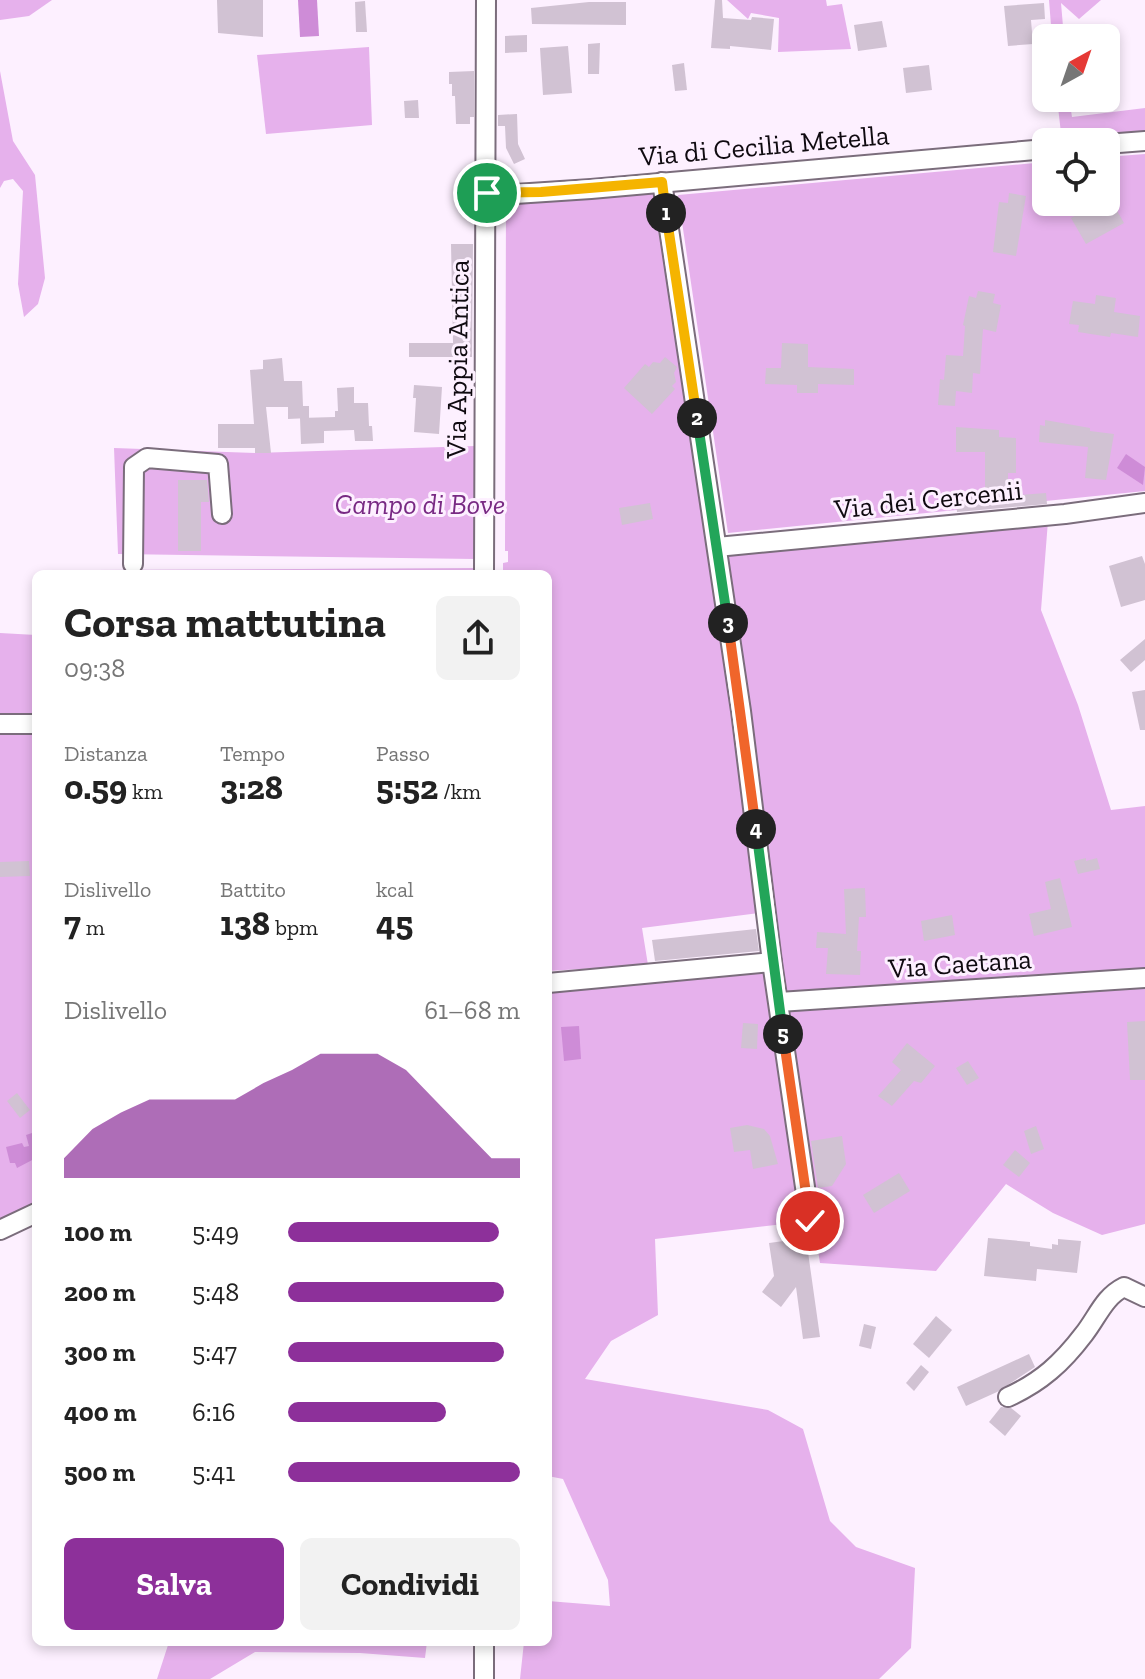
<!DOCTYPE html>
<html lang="it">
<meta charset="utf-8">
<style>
body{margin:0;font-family:"Zilla Slab",serif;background:#f2f2f2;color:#222;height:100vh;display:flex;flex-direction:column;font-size:30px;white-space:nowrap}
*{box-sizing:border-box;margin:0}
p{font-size:26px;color:#767676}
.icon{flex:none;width:44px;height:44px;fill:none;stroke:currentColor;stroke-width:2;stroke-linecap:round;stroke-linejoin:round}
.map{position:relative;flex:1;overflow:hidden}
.drawer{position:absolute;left:32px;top:570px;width:520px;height:1076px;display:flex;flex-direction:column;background:#fff;border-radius:12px;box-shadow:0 4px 12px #0003}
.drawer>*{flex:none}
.needle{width:52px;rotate:40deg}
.controls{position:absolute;left:1032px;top:24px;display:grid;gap:16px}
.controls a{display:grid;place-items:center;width:88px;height:88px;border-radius:12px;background:#fff;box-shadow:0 4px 12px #0003;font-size:40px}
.pin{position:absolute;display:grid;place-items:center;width:68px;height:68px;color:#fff;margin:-34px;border:4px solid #fff;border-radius:50%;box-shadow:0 2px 8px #0007}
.km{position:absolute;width:40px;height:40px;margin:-20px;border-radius:50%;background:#222;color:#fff;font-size:22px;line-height:40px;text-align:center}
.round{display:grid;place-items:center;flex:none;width:84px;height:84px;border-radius:12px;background:#f2f2f2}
.head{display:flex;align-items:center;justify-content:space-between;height:136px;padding:0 32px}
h1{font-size:44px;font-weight:700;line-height:60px}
.figures{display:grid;grid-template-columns:repeat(3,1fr);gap:12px;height:136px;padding:8px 32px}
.figures div{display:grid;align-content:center}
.figures b{font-size:34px;font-weight:700}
.figures small{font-size:22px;font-weight:400}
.figures p{font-size:22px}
.chart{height:224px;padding:16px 32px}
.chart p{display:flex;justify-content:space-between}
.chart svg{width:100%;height:144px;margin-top:8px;fill:#8d309a;opacity:.7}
.action{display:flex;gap:16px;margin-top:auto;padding:16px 32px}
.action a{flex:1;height:92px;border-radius:12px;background:#8d309a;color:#fff;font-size:32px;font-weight:700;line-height:92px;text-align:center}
.action a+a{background:#f2f2f2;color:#222}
ul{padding:0 32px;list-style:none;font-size:26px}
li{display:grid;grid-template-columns:128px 96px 1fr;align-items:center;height:60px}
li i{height:20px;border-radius:10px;background:#8d309a}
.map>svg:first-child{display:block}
.green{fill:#e6b1ec}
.water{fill:#ce8cd7}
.building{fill:#d1c2d3}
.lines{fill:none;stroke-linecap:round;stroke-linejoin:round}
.minor-casing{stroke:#7b6d7c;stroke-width:22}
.minor{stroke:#fff;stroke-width:18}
.split-1-casing{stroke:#fff;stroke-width:16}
.split-2-casing{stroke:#fff;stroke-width:16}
.split-3-casing{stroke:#fff;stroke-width:16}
.split-4-casing{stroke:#fff;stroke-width:16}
.split-5-casing{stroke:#fff;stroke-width:16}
.split-6-casing{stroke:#fff;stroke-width:16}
.split-1{stroke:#f5b400;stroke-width:10}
.split-2{stroke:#f5b400;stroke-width:10}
.split-3{stroke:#22a559;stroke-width:10}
.split-4{stroke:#f0652b;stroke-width:10}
.split-5{stroke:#22a559;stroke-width:10}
.split-6{stroke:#f0652b;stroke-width:10}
.labels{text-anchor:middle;stroke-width:6;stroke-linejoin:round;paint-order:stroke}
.street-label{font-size:28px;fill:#0f0a10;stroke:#fdf0ff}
.park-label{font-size:28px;font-style:italic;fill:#782983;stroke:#fdf0ff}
</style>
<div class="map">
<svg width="1145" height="1679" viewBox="0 0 1145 1679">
<rect width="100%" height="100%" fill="#fdf0ff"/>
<!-- green -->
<g class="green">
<polygon points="0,0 52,0 29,16 0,20"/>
<polygon points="727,0 826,0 827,6 842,4 851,49 778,52 779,18 751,13 748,19"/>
<polygon points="1049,0 1101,0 1079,19 1061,3 1064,38 1052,38"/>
<polygon points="369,47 372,125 266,134 257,55"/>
<polygon points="0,71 13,141 35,175 45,278 38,304 24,317 18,284 23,191 13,179 4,181 0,188"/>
<polygon points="1057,98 1069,98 1072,117 1145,108 1145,135 1062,142"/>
<polygon points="1145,154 1145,491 728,533 678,195 1046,162 1046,202 1106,202 1106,157"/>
<polygon points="658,187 759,913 642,928 648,965 548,971 548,574 503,574 503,563 508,562 508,551 505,551 506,199"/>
<polygon points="475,446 475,559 118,554 114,448 255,453"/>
<polygon points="1048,521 1041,610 1078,705 1111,810 1145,806 1145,1224 1102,1235 1053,1213 1006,1184 936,1271 820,1263 779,1002 728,553"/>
<polygon points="476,568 476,574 94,574 94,570"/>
<polygon points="0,633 36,635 36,1206 0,1223"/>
<polygon points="767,969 801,1222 655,1239 658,1315 611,1341 585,1379 768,1410 803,1429 830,1521 856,1547 915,1568 911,1648 879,1679 520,1679 524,1642 548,1642 548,1601 610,1606 608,1580 563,1479 548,1476 548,989"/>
<polygon points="169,1642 427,1642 425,1658 360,1653 255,1652 210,1679 157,1679"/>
</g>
<!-- water -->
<g class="water">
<polygon points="298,0 317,0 319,36 300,37"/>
<polygon points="1126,454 1145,467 1143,485 1117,468"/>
<polygon points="579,1026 581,1059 564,1061 561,1027"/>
<polygon points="32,1133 36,1135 36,1158 17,1168 15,1163 10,1163 6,1147 22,1143 24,1147 29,1146 26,1135"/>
</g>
<!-- building -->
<g class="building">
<polygon points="217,0 263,0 263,37 218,33"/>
<polygon points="715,0 722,0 723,18 751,20 752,17 774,19 771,50 730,46 730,49 711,48"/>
<polygon points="365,1 367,32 356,32 355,2"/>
<polygon points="589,2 626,2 626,25 532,24 531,8"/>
<polygon points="1044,3 1045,19 1031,20 1033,44 1008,46 1004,6"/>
<polygon points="882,21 887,47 858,51 854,25"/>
<polygon points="527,35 527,52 505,53 505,36"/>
<polygon points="600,43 599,74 588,74 588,44"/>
<polygon points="568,46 572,93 543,95 540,48"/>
<polygon points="684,63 687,90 675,91 672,65"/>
<polygon points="929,65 932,90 906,93 903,68"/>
<polygon points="474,71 474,117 470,117 470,124 456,124 455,96 452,96 452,84 449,84 449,72"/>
<polygon points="418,100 419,118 405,118 404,101"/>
<polygon points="517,114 518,144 525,159 514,164 506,148 505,126 498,126 498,115"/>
<polygon points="1009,193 1026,196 1016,256 993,252 999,202 1008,203"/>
<polygon points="1099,202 1106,212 1115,207 1124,223 1086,244 1071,218"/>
<polygon points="451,244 473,244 472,357 409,357 409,343 453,343"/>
<polygon points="978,291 995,294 993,303 1001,305 996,332 983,329 980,374 973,373 972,393 956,391 955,406 938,405 940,379 944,380 946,355 963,356 965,326 963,325 969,296 976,298"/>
<polygon points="1096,295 1116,298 1114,312 1140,316 1138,337 1111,333 1110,337 1078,332 1079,325 1069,324 1073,301 1095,304"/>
<polygon points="782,343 808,344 808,367 854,369 854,385 818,384 818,393 797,393 797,385 765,384 766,368 781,368"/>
<polygon points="665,357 677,367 674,373 676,382 672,386 675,389 652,414 624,388 645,364 649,367 653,362 660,363"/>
<polygon points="282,358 284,381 302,381 303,406 309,406 309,418 288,419 288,407 266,407 271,453 255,453 255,448 218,448 218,424 254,424 250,370 263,369 263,360"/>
<polygon points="414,385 442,387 439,434 414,432 416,398 413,398"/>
<polygon points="354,387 354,403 368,403 369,426 372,426 373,441 355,441 354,430 324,431 324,443 301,444 300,418 335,417 335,411 338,411 337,388"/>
<polygon points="1045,420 1090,428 1090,431 1114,434 1106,480 1085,478 1088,447 1039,442 1040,425 1045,426"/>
<polygon points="956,427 999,430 999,437 1016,438 1016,473 1008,473 1008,496 1046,493 1047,504 957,512 955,492 985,490 985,452 956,452"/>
<polygon points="178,480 207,480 209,502 201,502 201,551 178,551"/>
<polygon points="650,503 653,519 622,525 619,508"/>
<polygon points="1142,556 1145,564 1145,600 1121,607 1109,566"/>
<polygon points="1145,639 1145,660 1131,672 1120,660"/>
<polygon points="1145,690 1145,730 1140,730 1132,692"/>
<polygon points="1086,858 1086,861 1097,858 1100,869 1078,874 1074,861"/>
<polygon points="29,861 30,876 0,877 0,862"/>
<polygon points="1060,878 1072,927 1034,936 1029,914 1051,909 1045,882"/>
<polygon points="865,888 866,917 859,917 857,951 861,951 860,975 826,974 828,948 816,948 817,932 846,934 844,889"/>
<polygon points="952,915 955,935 924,941 921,921"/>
<polygon points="756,929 759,951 655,961 652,940"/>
<polygon points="1145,1021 1145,1080 1130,1080 1127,1022"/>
<polygon points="743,1023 758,1024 757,1049 741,1048"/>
<polygon points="907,1043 935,1066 921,1083 914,1081 892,1106 878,1096 901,1070 892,1062"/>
<polygon points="968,1061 979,1078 967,1085 956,1068"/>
<polygon points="17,1093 30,1110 20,1118 7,1101"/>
<polygon points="747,1125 764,1129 770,1136 778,1164 753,1169 750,1150 734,1152 730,1128"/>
<polygon points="1036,1126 1044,1149 1031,1154 1024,1131"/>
<polygon points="842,1136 846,1164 832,1186 818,1188 811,1141"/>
<polygon points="1015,1150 1030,1163 1019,1177 1003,1165"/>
<polygon points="899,1173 910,1191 874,1213 863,1195"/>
<polygon points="806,1238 820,1337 803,1339 796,1287 781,1307 762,1292 774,1276 769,1243"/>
<polygon points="988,1238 1030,1242 1030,1246 1052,1249 1052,1244 1058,1245 1058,1239 1081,1241 1077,1273 1037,1269 1036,1281 984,1276"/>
<polygon points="936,1316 952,1330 929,1358 913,1344"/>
<polygon points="864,1324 876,1327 871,1349 859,1346"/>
<polygon points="1029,1354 1035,1367 997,1392 966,1406 957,1387"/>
<polygon points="921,1365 929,1372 914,1391 906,1383"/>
<polygon points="1001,1407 1011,1408 1021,1416 1005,1436 989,1422"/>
</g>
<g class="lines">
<!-- minor casing -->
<g class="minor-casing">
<g id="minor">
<polyline points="1106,144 1145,141"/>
<polyline points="662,182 741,711 772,962 810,1221"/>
<polyline points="487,193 515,194 591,189 1046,149"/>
<polyline points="717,547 1065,514 1145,503"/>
<polyline points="133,564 134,467 147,458 218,464 222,514"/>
<polyline points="484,574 486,0"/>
<polyline points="0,724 36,724"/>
<polyline points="548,983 772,962"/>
<polyline points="779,1002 1145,978"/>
<polyline points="0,1230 36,1213"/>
<path d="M1008 1397C1041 1382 1062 1363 1084 1334 1098 1316 1104 1297 1124 1287L1145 1297"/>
<polyline points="484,1679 484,1642"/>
</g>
</g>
<!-- minor -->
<use href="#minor" class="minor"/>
</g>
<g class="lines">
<!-- split-1 casing -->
<g class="split-1-casing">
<polyline id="split-1" points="487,193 541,192 662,182 666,213"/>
</g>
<!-- split-2 casing -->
<g class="split-2-casing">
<polyline id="split-2" points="666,213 697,418"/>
</g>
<!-- split-3 casing -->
<g class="split-3-casing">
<polyline id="split-3" points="697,418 728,623"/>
</g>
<!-- split-4 casing -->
<g class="split-4-casing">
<polyline id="split-4" points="728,623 756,829"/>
</g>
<!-- split-5 casing -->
<g class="split-5-casing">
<polyline id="split-5" points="756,829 783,1034"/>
</g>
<!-- split-6 casing -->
<g class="split-6-casing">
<polyline id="split-6" points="783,1034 810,1221"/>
</g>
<!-- split-1 -->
<use href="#split-1" class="split-1"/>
<!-- split-2 -->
<use href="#split-2" class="split-2"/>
<!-- split-3 -->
<use href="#split-3" class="split-3"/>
<!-- split-4 -->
<use href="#split-4" class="split-4"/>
<!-- split-5 -->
<use href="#split-5" class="split-5"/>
<!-- split-6 -->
<use href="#split-6" class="split-6"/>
</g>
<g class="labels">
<!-- street labels -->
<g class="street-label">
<text transform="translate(764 145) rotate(-5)" y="10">Via di Cecilia Metella</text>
<text transform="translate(457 359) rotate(-89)" y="10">Via Appia Antica</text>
<text transform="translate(928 499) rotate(-6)" y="10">Via dei Cercenii</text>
<text transform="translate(960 963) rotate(-4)" y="10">Via Caetana</text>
</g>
<!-- park labels -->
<g class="park-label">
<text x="420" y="514">Campo di Bove</text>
</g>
</g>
</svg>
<div class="controls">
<a><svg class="needle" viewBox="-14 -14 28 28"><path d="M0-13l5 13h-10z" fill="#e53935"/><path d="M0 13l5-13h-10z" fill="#767676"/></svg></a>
<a><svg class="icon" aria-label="locate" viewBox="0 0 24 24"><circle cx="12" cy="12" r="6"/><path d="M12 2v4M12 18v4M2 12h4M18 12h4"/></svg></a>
</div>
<div class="pin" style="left:487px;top:193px;background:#1e9e55"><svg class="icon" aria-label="arrive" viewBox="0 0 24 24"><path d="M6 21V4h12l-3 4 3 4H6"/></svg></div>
<div class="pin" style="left:810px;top:1221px;background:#d93025"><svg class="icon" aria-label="check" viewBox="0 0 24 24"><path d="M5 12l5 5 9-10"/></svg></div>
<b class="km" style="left:666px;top:213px">1</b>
<b class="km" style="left:697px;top:418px">2</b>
<b class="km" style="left:728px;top:623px">3</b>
<b class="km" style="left:756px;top:829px">4</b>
<b class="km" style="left:783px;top:1034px">5</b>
<section class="drawer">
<div class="head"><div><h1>Corsa mattutina</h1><p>09:38</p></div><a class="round"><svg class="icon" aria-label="share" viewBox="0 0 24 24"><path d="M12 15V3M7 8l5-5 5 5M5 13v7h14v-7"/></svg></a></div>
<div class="figures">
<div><p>Distanza</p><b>0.59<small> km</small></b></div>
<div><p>Tempo</p><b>3:28</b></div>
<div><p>Passo</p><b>5:52<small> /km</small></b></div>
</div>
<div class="figures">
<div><p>Dislivello</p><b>7<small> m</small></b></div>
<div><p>Battito</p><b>138<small> bpm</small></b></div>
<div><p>kcal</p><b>45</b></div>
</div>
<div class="chart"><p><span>Dislivello</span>61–68 m</p>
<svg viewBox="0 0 160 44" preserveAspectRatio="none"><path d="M0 44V38L10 29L20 24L30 20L40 20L50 20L60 20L70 15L80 11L90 6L100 6L110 6L120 11L130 20L140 29L150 38L160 38V44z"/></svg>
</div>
<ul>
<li><b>100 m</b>5:49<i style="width:91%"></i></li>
<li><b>200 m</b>5:48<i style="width:93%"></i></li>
<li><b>300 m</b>5:47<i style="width:93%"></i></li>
<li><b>400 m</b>6:16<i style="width:68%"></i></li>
<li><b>500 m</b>5:41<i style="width:100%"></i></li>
</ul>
<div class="action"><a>Salva</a><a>Condividi</a></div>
</section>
</div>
